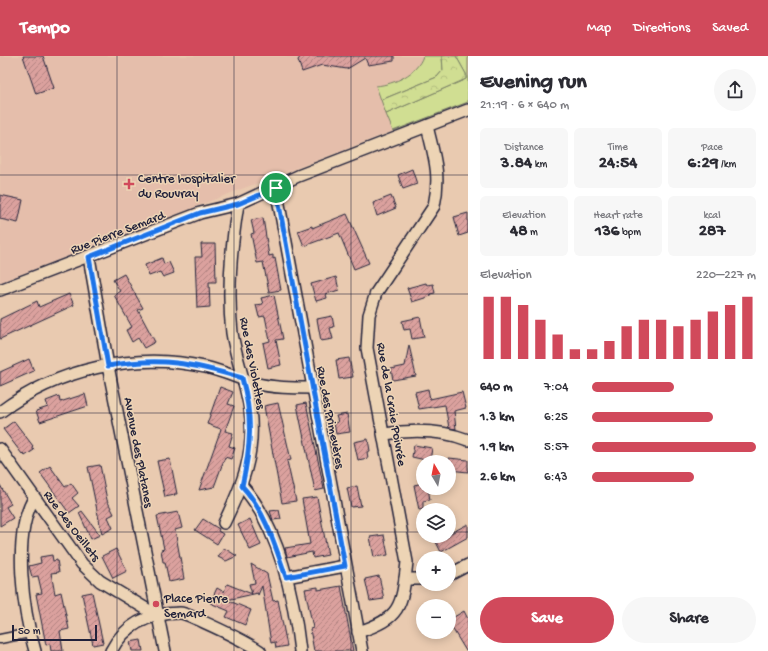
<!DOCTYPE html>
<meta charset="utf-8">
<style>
body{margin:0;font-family:"Gochi Hand",sans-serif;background:#f7f7f7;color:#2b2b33;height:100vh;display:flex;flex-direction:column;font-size:15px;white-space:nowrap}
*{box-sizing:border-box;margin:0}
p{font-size:13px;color:#7c7c81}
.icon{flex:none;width:22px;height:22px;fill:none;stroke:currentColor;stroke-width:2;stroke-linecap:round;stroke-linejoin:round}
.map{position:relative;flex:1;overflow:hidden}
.side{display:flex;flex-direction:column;background:#fff;width:300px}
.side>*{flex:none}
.needle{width:26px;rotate:350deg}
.buttons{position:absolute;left:416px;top:399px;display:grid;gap:8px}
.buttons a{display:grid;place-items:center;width:40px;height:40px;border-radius:50%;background:#fff;box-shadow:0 2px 10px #0003;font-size:20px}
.scale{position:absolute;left:12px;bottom:10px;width:85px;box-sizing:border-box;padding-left:4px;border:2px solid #22223b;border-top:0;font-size:11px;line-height:14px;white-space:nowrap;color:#22223b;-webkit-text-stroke:3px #edd4b5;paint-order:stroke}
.pin{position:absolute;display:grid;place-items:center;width:34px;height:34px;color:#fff;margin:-17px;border:2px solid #fff;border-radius:50%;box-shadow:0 1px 4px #0007}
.round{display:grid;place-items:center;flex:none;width:42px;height:42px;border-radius:21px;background:#f7f7f7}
.head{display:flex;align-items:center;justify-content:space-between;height:68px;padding:0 12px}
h1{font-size:22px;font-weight:700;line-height:30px}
.stats{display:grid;grid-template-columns:repeat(3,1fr);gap:6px;height:68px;padding:4px 12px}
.stats div{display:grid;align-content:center;border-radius:6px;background:#f7f7f7;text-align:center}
.stats b{font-size:17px;font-weight:700}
.stats small{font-size:11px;font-weight:400}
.stats p{font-size:11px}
.chart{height:112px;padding:8px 12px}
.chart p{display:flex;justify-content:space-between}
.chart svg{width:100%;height:72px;margin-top:4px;stroke:#d1495b;stroke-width:6}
.action{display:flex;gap:8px;margin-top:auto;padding:8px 12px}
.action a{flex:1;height:46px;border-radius:24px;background:#d1495b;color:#fff;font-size:16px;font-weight:700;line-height:46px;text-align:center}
.action a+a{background:#f7f7f7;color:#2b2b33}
ul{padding:0 12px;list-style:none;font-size:13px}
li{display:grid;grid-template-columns:64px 48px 1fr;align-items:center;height:30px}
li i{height:10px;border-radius:5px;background:#d1495b}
header{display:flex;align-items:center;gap:24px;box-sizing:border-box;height:56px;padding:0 20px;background:#d1495b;color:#fff}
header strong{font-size:19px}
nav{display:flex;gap:22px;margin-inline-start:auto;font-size:14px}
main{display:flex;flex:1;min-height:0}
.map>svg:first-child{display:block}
.built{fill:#e5beab}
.green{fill:#d0de92;stroke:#798066}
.forest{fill:url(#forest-crowns);stroke:#798066}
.building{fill:url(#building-hatch);stroke:#22223b}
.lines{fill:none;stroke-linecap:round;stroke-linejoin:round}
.pedestrian-casing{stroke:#22223b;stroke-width:11}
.minor-casing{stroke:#22223b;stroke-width:14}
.pedestrian{stroke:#edd4b5;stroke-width:8}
.minor{stroke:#edd4b5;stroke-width:11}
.route-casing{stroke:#fff;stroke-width:8}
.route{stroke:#1a73e8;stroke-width:5}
.grid{fill:none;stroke:#22223b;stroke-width:1;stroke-opacity:0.55}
.poi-dot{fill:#d1495b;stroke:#edd4b5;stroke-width:1.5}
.labels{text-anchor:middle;stroke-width:3;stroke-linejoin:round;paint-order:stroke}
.poi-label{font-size:13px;fill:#22223b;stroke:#edd4b5;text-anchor:start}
.street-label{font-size:13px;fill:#22223b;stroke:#edd4b5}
</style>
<header>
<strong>Tempo</strong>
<nav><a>Map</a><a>Directions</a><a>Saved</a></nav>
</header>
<main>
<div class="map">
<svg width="468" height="595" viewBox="0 0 468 595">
<defs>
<pattern id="forest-crowns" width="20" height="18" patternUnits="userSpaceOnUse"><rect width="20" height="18" fill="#d0de92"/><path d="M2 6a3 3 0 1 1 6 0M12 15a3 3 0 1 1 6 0" fill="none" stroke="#b2be7f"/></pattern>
<pattern id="building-hatch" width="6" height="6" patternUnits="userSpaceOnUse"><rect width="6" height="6" fill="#dba19e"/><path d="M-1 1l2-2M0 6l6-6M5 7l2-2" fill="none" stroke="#b18382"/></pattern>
</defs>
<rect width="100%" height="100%" fill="#e9cab0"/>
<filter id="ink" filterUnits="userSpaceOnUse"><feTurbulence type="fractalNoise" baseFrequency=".025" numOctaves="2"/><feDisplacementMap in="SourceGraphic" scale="8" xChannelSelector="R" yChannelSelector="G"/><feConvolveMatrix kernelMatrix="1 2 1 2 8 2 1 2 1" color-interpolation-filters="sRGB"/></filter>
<g filter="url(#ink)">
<!-- built -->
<polygon class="built" points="0,0 468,0 468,46 0,226"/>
<!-- green -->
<g class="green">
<path d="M423 0H442L443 14 437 21 381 44 376 30C395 28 417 18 423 0Z"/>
<polygon points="456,0 468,0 468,46 393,75 386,58 466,23 466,18"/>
</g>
<!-- forest -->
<polygon class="forest" points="442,0 456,0 466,18 466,23 386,58 381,44 437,21 443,14"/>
<!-- building -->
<g class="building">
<polygon points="23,0 43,0 54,32 36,38"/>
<polygon points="301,0 394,0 394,5 368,9 365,2 347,13 322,9 302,16 298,4"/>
<polygon points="412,113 417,128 403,133 398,119"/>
<polygon points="0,139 23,144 18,167 0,163"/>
<polygon points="391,140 396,152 377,160 373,147"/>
<polygon points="468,157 468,177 459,180 454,161"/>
<polygon points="347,158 369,207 354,213 339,177 304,190 298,175 312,170 312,172"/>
<polygon points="263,162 269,200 273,199 273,203 275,202 281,234 269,236 263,206 257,207 251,178 254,177 251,164"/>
<polygon points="201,188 215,188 216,226 209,226 210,251 197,252 195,201 202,201"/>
<polygon points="162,202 164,208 169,206 174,217 163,221 160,216 149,220 145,209"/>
<polygon points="124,218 143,252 138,254 155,286 144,292 138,282 132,286 126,274 132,271 114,239 120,235 113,224"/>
<polygon points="336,221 339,234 326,238 327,242 316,245 311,228"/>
<polygon points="426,227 427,229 433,228 435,237 430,238 431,240 412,246 407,232"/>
<polygon points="69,238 74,249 0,283 0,263 37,245 39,251"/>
<polygon points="274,239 283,283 276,284 281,309 268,312 263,287 270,285 265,260 259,261 256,249 263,248 261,242"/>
<polygon points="332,260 334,271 330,272 333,283 321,285 317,263"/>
<polygon points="420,261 424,281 412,283 410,273 404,274 402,265"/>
<polygon points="409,289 416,320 393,324 391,313 405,310"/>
<polygon points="349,302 353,321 339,323 336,304"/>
<polygon points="29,303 34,315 0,330 0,316"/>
<polygon points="220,331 233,336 228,348 234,350 225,375 233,377 229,390 235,392 231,403 225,401 214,431 199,434 221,373 207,368"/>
<polygon points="428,333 430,343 462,336 466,352 454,355 456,373 449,372 445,349 419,353 415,336"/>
<polygon points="85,338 88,350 40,366 36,355 48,351 46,345 59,340 60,346"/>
<polygon points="278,347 291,404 287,405 296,445 282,447 264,350"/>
<polygon points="306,347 324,433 315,435 297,349"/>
<polygon points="347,358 350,376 336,378 334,367 338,366 336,360"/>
<polygon points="14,365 33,390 32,391 34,394 25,400 23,397 22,398 3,373"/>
<polygon points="368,383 370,395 367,396 368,402 358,404 354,386"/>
<polygon points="414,389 432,392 430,405 412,401"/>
<polygon points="449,402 468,404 468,416 449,414"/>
<polygon points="170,403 177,438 174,438 175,439 165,441 157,405"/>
<polygon points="100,409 107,444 114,458 108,461 113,472 102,478 88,411"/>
<polygon points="50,410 65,431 71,427 78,437 72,442 79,450 69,457 40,417"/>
<polygon points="423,427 423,432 428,432 430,444 423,445 423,453 419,454 414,429"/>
<polygon points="0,429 11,448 6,451 13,462 0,470"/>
<polygon points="357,430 361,450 351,451 347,432"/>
<polygon points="317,441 328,499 313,502 312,496 287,501 285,492 310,488 302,443"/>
<polygon points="279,454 281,463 273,464 270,455"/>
<polygon points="82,455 100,479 91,483 79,457"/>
<polygon points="178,456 182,472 175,474 184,523 169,526 165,506 163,506 161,494 164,493 157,460"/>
<polygon points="203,463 219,473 218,475 223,478 217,488 195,474"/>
<polygon points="250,463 261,489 250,494 238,469"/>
<polygon points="468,468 468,481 441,496 436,486 449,480 449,478"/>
<polygon points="384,479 388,499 374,501 370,481"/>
<polygon points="224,492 237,500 226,505 218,501"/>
<polygon points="116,493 127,515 113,522 102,500"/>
<polygon points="52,499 53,505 57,504 59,516 51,517 55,538 61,536 69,573 60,575 63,595 51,595 50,588 46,589 36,538 42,537 38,520 32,521 29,510 41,507 40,501"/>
<polygon points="251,508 267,518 273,545 278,544 287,590 276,592 275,586 271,587 262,530 258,539 258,537 227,544 251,554 245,569 226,561 229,555 210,547 217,532 224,536 227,528 252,538 249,528 255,527"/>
<polygon points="379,520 384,543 370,545 365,523"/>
<polygon points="341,530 353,595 314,595 310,573 313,572 305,533 318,531 318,534"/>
<polygon points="92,536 103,587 93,589 82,538"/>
<polygon points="464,555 468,563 468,595 466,595 449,567 449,564"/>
<polygon points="141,584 143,595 132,595 130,586"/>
</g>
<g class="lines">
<!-- pedestrian casing -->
<g class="pedestrian-casing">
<polyline id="pedestrian" points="0,583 30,577"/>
</g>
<!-- minor casing -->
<g class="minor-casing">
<g id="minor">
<polyline points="276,132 362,595"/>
<polyline points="89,201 108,310 165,595"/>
<polyline points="0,234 200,157 238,148 298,120 468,54"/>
<path d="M0 356C57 313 135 295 205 311 222 315 238 322 254 327 273 332 293 332 312 332"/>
<path d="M384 378C410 374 442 374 468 384"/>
<polyline points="0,393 82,508 100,525 158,560"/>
<path d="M242 430C279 471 294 542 300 595"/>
<path d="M34 442C12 479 23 555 35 595"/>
<path d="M224 467C242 430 256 397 250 354 246 328 236 303 232 277 227 234 231 191 238 148"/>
<polyline points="449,519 468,509"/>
<polyline points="286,521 345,510"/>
<polyline points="405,523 423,523"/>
<path d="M358 576C402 562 402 549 407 506L367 292 369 259 376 237 434 150C441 118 434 100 427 70"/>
<path d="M111 595C125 568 150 557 180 557 185 557 192 561 197 563 219 573 240 582 260 595"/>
</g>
</g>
<!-- pedestrian -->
<use href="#pedestrian" class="pedestrian"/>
<!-- minor -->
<use href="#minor" class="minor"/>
</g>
</g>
<g class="lines" filter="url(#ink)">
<!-- route casing -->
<g class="route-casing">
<path id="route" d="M276 132 345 510 286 521C275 489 265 455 242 430 251 391 253 361 242 322 191 307 162 301 108 310L89 201 200 157 238 148Z"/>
</g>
<!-- route -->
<use href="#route" class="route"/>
</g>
<!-- grid -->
<path class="grid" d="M117 0V595M234 0V595M351 0V595M0 119H468M0 238H468M0 357H468M0 476H423M449 476H468"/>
<!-- markers -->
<g class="poi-dot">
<path d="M127 122h4v4h4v4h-4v4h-4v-4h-4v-4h4z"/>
<circle cx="156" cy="548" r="4"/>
</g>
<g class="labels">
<!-- poi labels -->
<g class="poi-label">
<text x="138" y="126">Centre hospitalier<tspan x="138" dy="15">du Rouvray</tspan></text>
<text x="164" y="546">Place Pierre<tspan x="164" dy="15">Semard</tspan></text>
</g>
<!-- street labels -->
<g class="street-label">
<text transform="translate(117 175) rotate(-21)" y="5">Rue Pierre Semard</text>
<text transform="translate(254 307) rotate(79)" y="5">Rue des Violettes</text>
<text transform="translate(393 348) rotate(80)" y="5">Rue de la Craie Poivrée</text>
<text transform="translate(332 361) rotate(79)" y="5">Rue des Primevères</text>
<text transform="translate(140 396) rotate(79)" y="5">Avenue des Platanes</text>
<text transform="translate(73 469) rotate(53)" y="5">Rue des Oeillets</text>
</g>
</g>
</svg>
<div class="buttons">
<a><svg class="needle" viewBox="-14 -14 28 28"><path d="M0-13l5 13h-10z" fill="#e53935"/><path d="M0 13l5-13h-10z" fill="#7c7c81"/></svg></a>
<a><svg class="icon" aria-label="layers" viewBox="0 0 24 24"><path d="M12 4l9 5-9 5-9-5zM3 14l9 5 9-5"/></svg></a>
<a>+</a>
<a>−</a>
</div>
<div class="scale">50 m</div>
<div class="pin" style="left:276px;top:132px;background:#1e9e55"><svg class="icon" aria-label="arrive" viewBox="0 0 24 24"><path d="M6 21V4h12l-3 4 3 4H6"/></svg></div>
</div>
<section class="side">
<div class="head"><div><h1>Evening run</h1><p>21:19 · 6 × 640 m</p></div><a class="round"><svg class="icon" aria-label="share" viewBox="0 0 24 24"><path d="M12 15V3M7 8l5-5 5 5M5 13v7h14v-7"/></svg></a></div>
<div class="stats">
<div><p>Distance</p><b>3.84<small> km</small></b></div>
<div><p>Time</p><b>24:54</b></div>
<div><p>Pace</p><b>6:29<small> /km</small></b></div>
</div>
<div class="stats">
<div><p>Elevation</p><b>48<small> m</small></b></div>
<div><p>Heart rate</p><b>136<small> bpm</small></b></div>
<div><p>kcal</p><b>287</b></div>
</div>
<div class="chart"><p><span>Elevation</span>220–227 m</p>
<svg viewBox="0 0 160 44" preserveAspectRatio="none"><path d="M5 44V6M15 44V6M25 44V11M35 44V20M45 44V29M55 44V38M65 44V38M75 44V33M85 44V24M95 44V20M105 44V20M115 44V24M125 44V20M135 44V15M145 44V11M155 44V6"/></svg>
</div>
<ul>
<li><b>640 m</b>7:04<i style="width:50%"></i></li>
<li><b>1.3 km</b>6:25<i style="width:74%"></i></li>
<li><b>1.9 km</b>5:57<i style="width:100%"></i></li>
<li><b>2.6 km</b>6:43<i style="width:62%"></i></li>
</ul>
<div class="action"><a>Save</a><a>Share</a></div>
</section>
</main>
